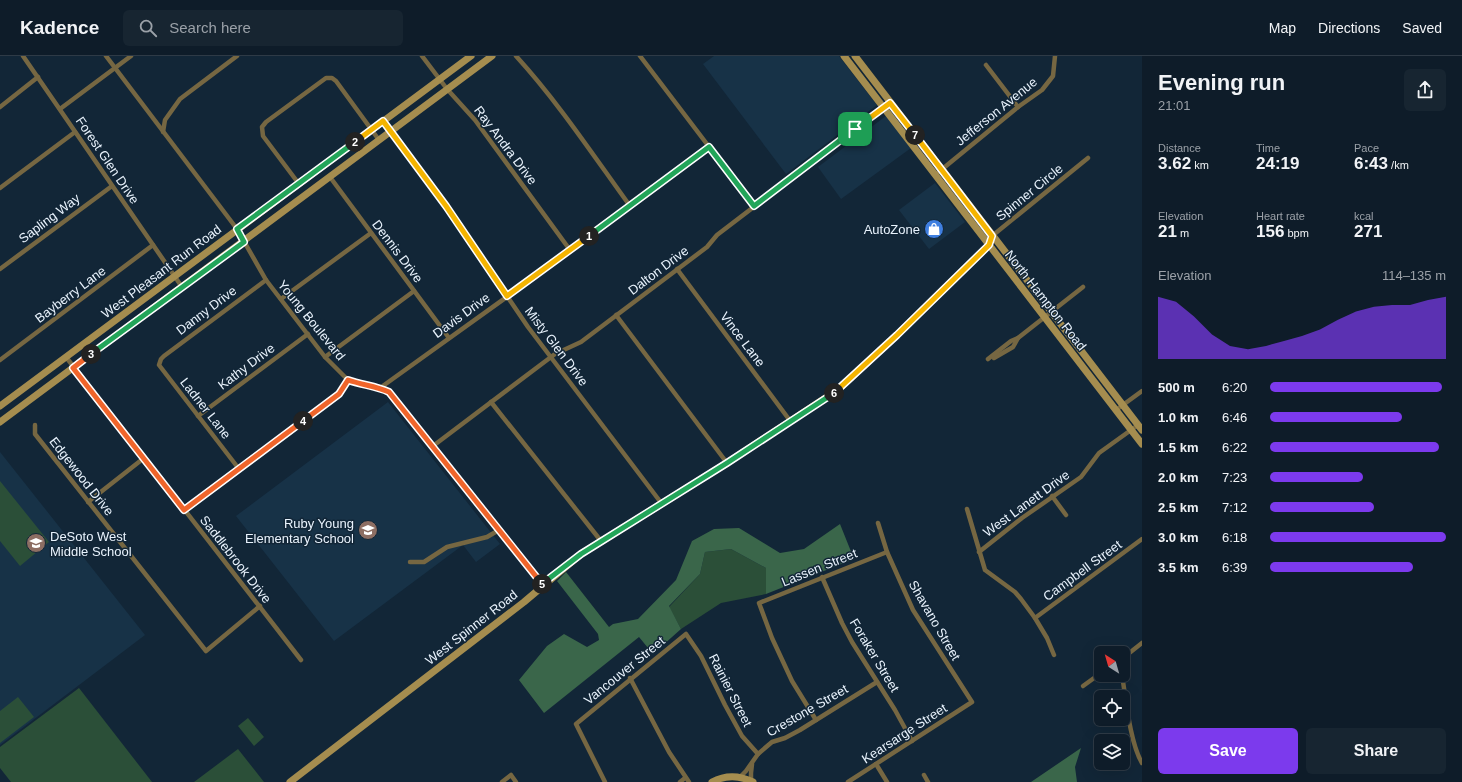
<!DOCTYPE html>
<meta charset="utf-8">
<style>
body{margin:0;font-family:Arial,sans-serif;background:#172531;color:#f1f3f6;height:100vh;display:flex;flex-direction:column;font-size:15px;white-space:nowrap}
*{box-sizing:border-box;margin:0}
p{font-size:13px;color:#9ba1a8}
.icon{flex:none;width:22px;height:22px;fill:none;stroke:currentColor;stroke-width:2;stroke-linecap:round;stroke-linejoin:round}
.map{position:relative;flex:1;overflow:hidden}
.panel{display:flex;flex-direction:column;background:#0e1c29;width:320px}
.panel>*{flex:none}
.needle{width:26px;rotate:323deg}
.buttons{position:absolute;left:1094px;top:590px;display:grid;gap:8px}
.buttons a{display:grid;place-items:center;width:36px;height:36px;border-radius:6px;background:#0e1c29;box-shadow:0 4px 16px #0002,0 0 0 1px #2e3a46;font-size:20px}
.pin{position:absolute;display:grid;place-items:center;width:34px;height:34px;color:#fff;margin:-17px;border-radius:8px;box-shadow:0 2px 6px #0006}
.km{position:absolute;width:20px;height:20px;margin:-10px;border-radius:50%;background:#222;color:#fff;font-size:11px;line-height:20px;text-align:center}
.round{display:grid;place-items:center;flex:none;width:42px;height:42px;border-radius:6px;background:#172531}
.head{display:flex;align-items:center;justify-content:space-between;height:68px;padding:0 16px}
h1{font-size:22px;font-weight:700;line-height:30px}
.metrics{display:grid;grid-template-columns:repeat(3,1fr);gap:6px;height:68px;padding:4px 16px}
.metrics div{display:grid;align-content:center}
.metrics b{font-size:17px;font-weight:700}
.metrics small{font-size:11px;font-weight:400}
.metrics p{font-size:11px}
.chart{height:112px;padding:8px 16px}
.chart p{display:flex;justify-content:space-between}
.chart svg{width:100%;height:72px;margin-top:4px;fill:#7c3aed;opacity:.7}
.primary-button{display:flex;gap:8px;margin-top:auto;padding:8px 16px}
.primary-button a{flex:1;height:46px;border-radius:6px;background:#7c3aed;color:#fff;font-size:16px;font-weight:700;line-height:46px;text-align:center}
.primary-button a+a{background:#172531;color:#f1f3f6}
ul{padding:0 16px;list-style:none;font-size:13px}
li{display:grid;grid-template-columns:64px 48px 1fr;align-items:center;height:30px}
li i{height:10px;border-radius:5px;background:#7c3aed}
header{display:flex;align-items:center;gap:24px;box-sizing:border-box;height:56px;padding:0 20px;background:#0e1c29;border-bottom:1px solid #2e3a46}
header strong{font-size:19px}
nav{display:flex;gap:22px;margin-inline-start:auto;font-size:14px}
.search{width:280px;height:36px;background:#172531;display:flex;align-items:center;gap:10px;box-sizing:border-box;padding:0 14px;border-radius:6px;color:#9ba1a8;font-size:15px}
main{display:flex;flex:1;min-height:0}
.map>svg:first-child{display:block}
.built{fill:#173247}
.green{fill:#2b4f38}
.forest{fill:#3a664a}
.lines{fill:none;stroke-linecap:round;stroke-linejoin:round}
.street{stroke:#766742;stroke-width:4.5}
.secondary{stroke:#a58d4f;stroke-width:7}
.split-1-casing{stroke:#fff;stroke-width:8}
.split-2-casing{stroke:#fff;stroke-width:8}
.split-3-casing{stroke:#fff;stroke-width:8}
.split-4-casing{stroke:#fff;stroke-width:8}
.split-5-casing{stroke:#fff;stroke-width:8}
.split-6-casing{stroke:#fff;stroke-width:8}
.split-7-casing{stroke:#fff;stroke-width:8}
.split-8-casing{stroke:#fff;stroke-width:8}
.split-1{stroke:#22a559;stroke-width:5}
.split-2{stroke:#f5b400;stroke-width:5}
.split-3{stroke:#22a559;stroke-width:5}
.split-4{stroke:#f0652b;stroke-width:5}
.split-5{stroke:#f0652b;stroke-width:5}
.split-6{stroke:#22a559;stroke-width:5}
.split-7{stroke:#f5b400;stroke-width:5}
.split-8{stroke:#f5b400;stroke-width:5}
.labels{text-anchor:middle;stroke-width:3;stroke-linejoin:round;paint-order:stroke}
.street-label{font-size:13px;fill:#e9f3fd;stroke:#122637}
.poi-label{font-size:13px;fill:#e9f3fd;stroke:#122637;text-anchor:end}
</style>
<header>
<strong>Kadence</strong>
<div class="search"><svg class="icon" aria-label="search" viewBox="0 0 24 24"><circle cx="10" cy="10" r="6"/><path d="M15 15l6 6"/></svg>Search here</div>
<nav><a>Map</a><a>Directions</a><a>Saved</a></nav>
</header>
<main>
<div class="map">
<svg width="1142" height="726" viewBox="0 0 1142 726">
<rect width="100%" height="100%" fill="#122637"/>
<!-- built -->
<g class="built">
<polygon points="714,0 839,0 877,49 786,118 703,8"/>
<polygon points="886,60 911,92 841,143 818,111"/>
<polygon points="935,127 965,166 929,193 899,154"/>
<polygon points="388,346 500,488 476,506 463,489 334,585 236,460"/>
<polygon points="0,396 145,579 0,689"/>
</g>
<!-- green -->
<g class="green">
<polygon points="0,425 49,486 20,510 0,485"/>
<polygon points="731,493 766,512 766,538 721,547 681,573 669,551 700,518 705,496"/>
<polygon points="79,632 152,726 11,726 0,712 0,691"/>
<polygon points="18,641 34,661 0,687 0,655"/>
<polygon points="248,662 264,681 254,690 238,670"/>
<polygon points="238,693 264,726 194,726"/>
</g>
<!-- forest -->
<g class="forest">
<polygon points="840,468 854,503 766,538 766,512 731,493 705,496 700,518 669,550 681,573 653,598 639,581 544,657 519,624 547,590 564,578 587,591 599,584 598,578 557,525 566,516 609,571 613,568 638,563 676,524 692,485 714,473 739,472 780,497 804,493"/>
<polygon points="1081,692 1075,711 1077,726 1031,726"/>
</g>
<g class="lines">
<!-- street -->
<g class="street">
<polyline points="23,0 182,231"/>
<polyline points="106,0 237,173 266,224 325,301 348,324 360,329 380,332 389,336 543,529"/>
<polyline points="422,0 447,33 475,64 570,194"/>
<path d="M516 0C558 46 593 99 630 150"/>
<polyline points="640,0 754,150"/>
<polyline points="986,9 1018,51"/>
<polyline points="0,51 38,21"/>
<polyline points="60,53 131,0"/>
<polyline points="383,65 446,150 528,271 662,448"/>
<polyline points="163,76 165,64 180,43 237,0"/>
<polyline points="935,119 1018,51 1042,34 1053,20 1055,0"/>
<polyline points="330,121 449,282"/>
<polyline points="299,128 263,80 262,71 266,66 326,22 332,22 336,25 379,84"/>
<polyline points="0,132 75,76"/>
<polyline points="989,189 992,180 1088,102"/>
<polyline points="0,213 112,130"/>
<polyline points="677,213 791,366"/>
<polyline points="281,243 371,177"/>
<polyline points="616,259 727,407"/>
<polyline points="66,301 301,604"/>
<polyline points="325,301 414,235"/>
<polyline points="994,302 1013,291 1018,282"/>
<polyline points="988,303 1011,285 1018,282 1083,231"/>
<polyline points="0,304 153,189"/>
<polyline points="380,332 529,225 709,91"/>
<polyline points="491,346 601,485"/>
<polyline points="1116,354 1142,335"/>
<polyline points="198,360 308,278"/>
<polyline points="35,369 35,378 206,595 260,550"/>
<polyline points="433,390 555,298 581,286 707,191 717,179 890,47"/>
<polyline points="239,413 159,309 161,303 164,300 266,224"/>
<polyline points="1052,440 1066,459"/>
<polyline points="88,446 144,402"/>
<polyline points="967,453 985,514 1015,536 1021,543 1035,562 1047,582 1054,599"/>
<polyline points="184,454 339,338 348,324"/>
<polyline points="979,496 1022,462 1081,421 1099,397 1138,369"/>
<polyline points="410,506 424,506 447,491 487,481 499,474"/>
<polyline points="822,521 842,567 852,586 895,654 912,685"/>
<polyline points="1035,562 1142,483"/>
<polyline points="1123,602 1142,587"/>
<path d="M1122 619C1126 643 1130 687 1142 707"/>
<polyline points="630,622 669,696 689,726"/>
<polyline points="1083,630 1101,617"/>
<polyline points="816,664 792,625 772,582 759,547 887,496"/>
<polyline points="876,708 887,726"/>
<polyline points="924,719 928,726"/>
<polyline points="740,721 746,715 758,698 772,686 785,682 800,674 877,626"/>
<polyline points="751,725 751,717 752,708"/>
<polyline points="502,726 511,719 516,726"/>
<polyline points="605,726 576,668 686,578 701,600 725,649 742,680 758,698"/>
<polyline points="680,726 685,722"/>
<polyline points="848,726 972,646 913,554 887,496 878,467"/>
</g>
<!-- secondary -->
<g class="secondary">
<polyline points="844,0 1142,388"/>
<polyline points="855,0 1142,374"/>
<polyline points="0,350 471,0"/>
<polyline points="0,366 492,0"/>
<polyline points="290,726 524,546 581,498 727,407 839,333 897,279 989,189"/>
<path d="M712 726C725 719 739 719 753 726"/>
</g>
</g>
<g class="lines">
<!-- split-1 casing -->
<g class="split-1-casing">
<polyline id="split-1" points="589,180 709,91 754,150 855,73"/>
</g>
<!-- split-2 casing -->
<g class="split-2-casing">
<polyline id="split-2" points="355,86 383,65 446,150 507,240 589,180"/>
</g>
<!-- split-3 casing -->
<g class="split-3-casing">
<polyline id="split-3" points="91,298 244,186 237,173 355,86"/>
</g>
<!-- split-4 casing -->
<g class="split-4-casing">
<polyline id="split-4" points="91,298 73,312 184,454 303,365"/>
</g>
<!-- split-5 casing -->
<g class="split-5-casing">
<path id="split-5" d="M303 365 339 338 348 324C362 329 376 330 389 336L542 528"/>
</g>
<!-- split-6 casing -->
<g class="split-6-casing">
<polyline id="split-6" points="542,528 581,498 727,407 834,337"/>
</g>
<!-- split-7 casing -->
<g class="split-7-casing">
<polyline id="split-7" points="834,337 897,279 989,189 992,180 915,79"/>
</g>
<!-- split-8 casing -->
<g class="split-8-casing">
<polyline id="split-8" points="855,73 890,47 915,79"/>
</g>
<!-- split-1 -->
<use href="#split-1" class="split-1"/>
<!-- split-2 -->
<use href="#split-2" class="split-2"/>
<!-- split-3 -->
<use href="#split-3" class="split-3"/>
<!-- split-4 -->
<use href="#split-4" class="split-4"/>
<!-- split-5 -->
<use href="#split-5" class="split-5"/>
<!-- split-6 -->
<use href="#split-6" class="split-6"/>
<!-- split-7 -->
<use href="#split-7" class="split-7"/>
<!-- split-8 -->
<use href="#split-8" class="split-8"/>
</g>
<!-- icons -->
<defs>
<g id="shop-disc" transform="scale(1)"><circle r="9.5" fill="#3f7fe0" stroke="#122637"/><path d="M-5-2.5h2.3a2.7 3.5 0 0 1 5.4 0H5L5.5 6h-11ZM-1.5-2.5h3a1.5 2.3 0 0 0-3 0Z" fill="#fff"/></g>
<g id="school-disc" transform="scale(1)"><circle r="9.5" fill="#8d6e63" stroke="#122637"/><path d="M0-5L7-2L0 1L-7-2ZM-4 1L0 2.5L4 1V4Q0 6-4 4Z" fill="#fff"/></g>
</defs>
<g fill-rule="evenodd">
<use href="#shop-disc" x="934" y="173"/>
<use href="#school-disc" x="368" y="474"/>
<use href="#school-disc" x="36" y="487"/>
</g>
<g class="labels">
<!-- street labels -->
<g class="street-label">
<text transform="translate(996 55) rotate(-39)" y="5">Jefferson Avenue</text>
<text transform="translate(506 89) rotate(53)" y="5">Ray Andra Drive</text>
<text transform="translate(108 104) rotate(56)" y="5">Forest Glen Drive</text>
<text transform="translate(1029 136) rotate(-39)" y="5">Spinner Circle</text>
<text transform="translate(49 162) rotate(-37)" y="5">Sapling Way</text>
<text transform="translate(398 195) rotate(53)" y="5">Dennis Drive</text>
<text transform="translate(658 214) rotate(-37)" y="5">Dalton Drive</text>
<text transform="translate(161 215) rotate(-37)" y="5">West Pleasant Run Road</text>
<text transform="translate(70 238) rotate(-37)" y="5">Bayberry Lane</text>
<text transform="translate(1046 244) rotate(52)" y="5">North Hampton Road</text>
<text transform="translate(206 254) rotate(-37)" y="5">Danny Drive</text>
<text transform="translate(461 259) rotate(-36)" y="5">Davis Drive</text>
<text transform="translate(312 264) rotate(51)" y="5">Young Boulevard</text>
<text transform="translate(743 283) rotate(53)" y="5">Vince Lane</text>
<text transform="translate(557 290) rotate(53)" y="5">Misty Glen Drive</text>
<text transform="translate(246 310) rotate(-37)" y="5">Kathy Drive</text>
<text transform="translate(206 352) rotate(52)" y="5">Ladner Lane</text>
<text transform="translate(82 420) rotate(52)" y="5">Edgewood Drive</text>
<text transform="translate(1026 447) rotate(-36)" y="5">West Lanett Drive</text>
<text transform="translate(236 503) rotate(52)" y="5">Saddlebrook Drive</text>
<text transform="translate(819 511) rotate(-22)" y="5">Lassen Street</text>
<text transform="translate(1082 514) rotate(-36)" y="5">Campbell Street</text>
<text transform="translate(935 564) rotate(60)" y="5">Shavano Street</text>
<text transform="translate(471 571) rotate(-38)" y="5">West Spinner Road</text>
<text transform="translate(875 599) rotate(59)" y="5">Foraker Street</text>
<text transform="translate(624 614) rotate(-39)" y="5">Vancouver Street</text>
<text transform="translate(731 634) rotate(63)" y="5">Rainier Street</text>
<text transform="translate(807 654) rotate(-30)" y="5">Crestone Street</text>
<text transform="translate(904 677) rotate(-33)" y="5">Kearsarge Street</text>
</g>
<!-- poi labels -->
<g class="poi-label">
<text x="920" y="178">AutoZone</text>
<text x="354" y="472">Ruby Young<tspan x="354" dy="15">Elementary School</tspan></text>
<text x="50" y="485" text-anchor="start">DeSoto West<tspan x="50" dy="15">Middle School</tspan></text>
</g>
</g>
</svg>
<div class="buttons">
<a><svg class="needle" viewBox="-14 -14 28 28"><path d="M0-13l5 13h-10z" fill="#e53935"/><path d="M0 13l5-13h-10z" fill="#9ba1a8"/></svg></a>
<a><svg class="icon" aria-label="locate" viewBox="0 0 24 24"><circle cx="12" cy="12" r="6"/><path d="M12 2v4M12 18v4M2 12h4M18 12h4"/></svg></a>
<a><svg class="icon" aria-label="layers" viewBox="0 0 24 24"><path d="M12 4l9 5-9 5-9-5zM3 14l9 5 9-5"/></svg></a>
</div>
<div class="pin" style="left:855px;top:73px;background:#1e9e55"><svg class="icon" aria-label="arrive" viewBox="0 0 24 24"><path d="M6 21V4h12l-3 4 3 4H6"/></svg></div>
<b class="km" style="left:589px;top:180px">1</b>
<b class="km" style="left:355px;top:86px">2</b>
<b class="km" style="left:91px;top:298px">3</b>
<b class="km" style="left:303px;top:365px">4</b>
<b class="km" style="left:542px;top:528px">5</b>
<b class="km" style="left:834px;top:337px">6</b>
<b class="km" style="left:915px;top:79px">7</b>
</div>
<section class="panel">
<div class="head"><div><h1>Evening run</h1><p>21:01</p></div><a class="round"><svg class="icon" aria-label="share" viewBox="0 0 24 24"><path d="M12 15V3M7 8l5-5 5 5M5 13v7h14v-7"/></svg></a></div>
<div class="metrics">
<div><p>Distance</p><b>3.62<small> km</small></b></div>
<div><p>Time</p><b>24:19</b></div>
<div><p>Pace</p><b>6:43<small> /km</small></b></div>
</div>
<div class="metrics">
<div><p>Elevation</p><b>21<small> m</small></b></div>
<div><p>Heart rate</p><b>156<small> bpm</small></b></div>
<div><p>kcal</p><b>271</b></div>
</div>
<div class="chart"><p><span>Elevation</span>114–135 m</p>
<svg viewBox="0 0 160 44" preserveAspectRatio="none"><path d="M0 44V6L10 9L20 18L30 29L40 36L50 38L60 36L70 33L80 30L90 26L100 20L110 15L120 12L130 11L140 11L150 8L160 6V44z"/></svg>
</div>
<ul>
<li><b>500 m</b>6:20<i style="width:98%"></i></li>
<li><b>1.0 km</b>6:46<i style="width:75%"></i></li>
<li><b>1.5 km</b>6:22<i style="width:96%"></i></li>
<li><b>2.0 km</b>7:23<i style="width:53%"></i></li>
<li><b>2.5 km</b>7:12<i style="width:59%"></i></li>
<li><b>3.0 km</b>6:18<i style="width:100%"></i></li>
<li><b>3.5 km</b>6:39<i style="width:81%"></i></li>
</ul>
<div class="primary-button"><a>Save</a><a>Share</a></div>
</section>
</main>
